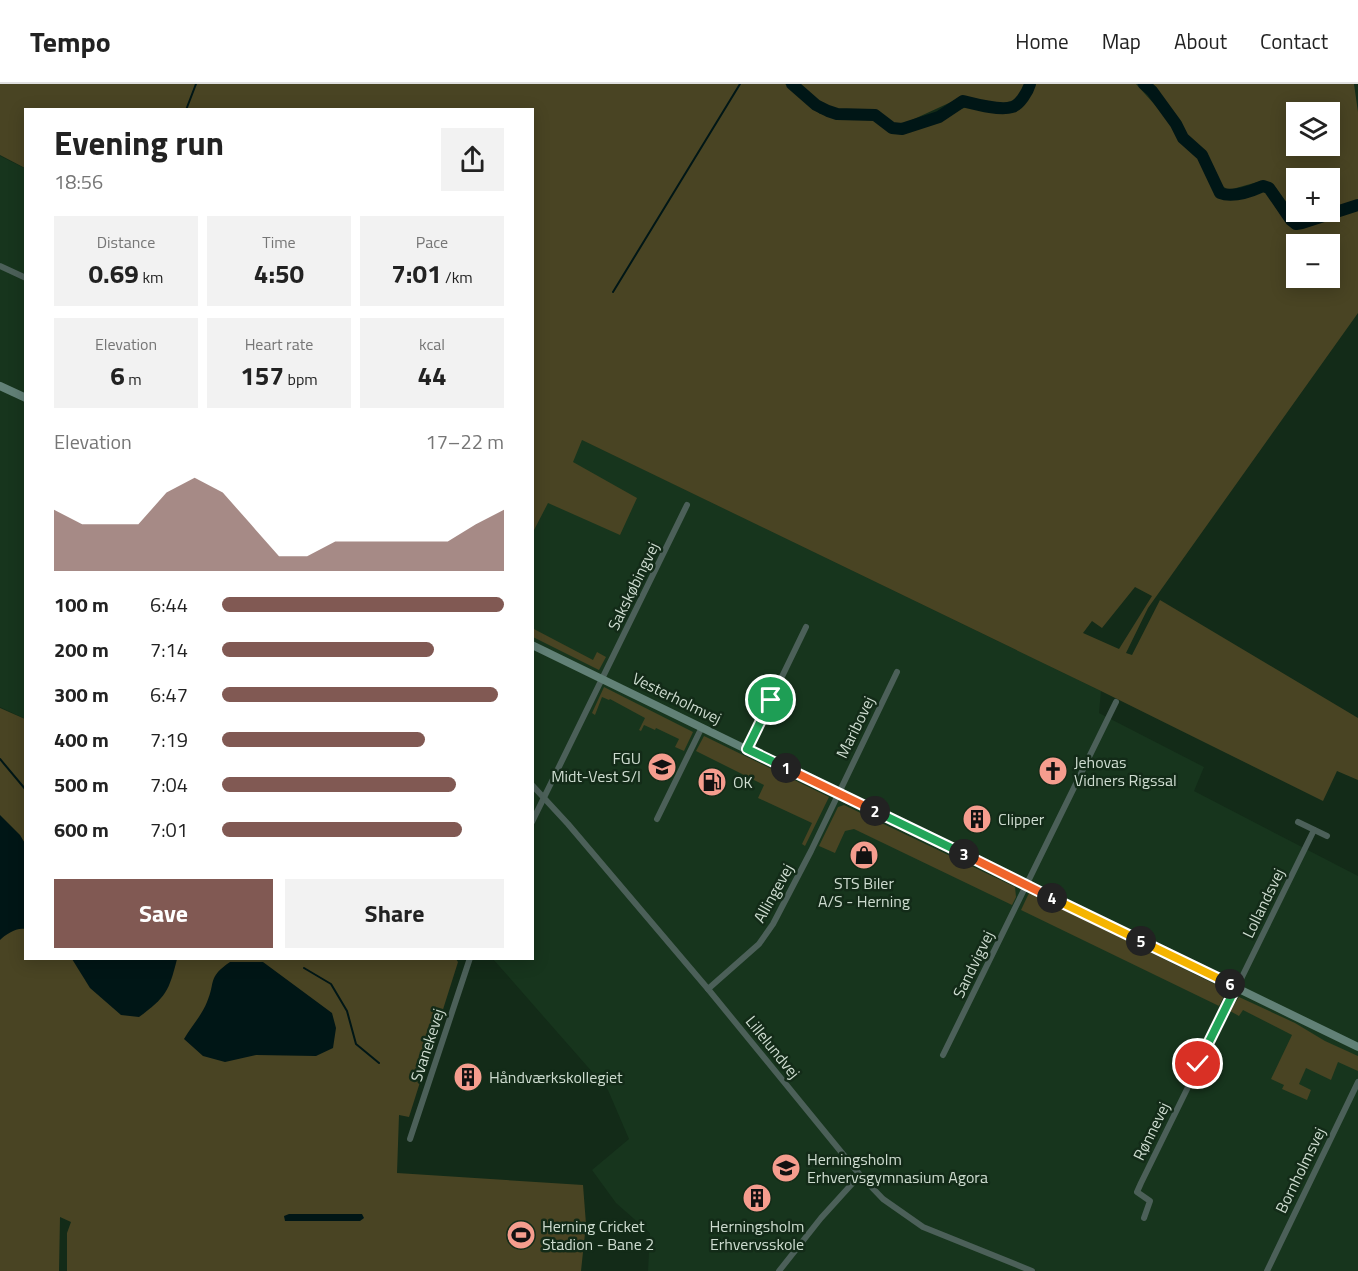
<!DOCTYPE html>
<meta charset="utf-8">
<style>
body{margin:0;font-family:"Titillium Web",sans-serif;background:#f2f2f2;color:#222;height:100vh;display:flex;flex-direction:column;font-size:22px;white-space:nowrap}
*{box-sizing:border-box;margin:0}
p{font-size:20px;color:#767676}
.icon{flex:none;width:33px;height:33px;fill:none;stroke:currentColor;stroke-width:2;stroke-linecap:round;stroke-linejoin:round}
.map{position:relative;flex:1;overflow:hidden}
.details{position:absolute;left:24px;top:24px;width:510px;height:852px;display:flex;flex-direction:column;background:#fff;border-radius:0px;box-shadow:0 3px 15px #0003}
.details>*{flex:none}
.fabs{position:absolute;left:1286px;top:18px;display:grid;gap:12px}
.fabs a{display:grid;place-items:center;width:54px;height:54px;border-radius:0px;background:#fff;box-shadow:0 3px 15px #0003;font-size:30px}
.pin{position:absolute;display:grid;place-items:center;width:51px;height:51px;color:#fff;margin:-26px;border:3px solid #fff;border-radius:50%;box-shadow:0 2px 6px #0007}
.km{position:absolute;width:30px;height:30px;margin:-15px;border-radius:50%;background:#222;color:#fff;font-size:16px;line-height:30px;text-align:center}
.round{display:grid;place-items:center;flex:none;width:63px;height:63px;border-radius:0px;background:#f2f2f2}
.overview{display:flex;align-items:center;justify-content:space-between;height:102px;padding:0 30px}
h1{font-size:33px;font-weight:700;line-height:45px}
.figures{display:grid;grid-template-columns:repeat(3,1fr);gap:9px;height:102px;padding:6px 30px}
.figures div{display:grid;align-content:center;border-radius:0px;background:#f2f2f2;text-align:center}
.figures b{font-size:26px;font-weight:700}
.figures small{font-size:16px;font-weight:400}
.figures p{font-size:16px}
.chart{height:168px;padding:12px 30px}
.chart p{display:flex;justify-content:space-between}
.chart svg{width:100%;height:108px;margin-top:6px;fill:#815953;opacity:.7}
.primary-button{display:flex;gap:12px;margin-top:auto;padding:12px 30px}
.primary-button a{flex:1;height:69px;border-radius:0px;background:#815953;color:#fff;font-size:24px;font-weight:700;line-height:69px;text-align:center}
.primary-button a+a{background:#f2f2f2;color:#222}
ul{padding:0 30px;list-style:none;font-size:20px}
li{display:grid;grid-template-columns:96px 72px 1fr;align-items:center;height:45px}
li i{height:15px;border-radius:8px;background:#815953}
header{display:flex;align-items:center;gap:36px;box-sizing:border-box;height:84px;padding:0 30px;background:#fff;border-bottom:2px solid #e0e0e0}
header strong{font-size:28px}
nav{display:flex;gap:33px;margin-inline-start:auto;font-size:21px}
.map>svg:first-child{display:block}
.built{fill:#17351d}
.green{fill:#494423;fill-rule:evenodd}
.water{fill:#001616}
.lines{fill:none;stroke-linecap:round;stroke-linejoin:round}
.stream{stroke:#001616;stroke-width:2}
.river{stroke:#001616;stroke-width:12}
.street{stroke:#4c6059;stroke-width:6}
.secondary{stroke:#628177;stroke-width:8}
.split-1-casing{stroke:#fff;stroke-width:12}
.split-2-casing{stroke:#fff;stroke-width:12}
.split-3-casing{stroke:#fff;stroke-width:12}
.split-4-casing{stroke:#fff;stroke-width:12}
.split-5-casing{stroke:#fff;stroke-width:12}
.split-6-casing{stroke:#fff;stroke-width:12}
.split-7-casing{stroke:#fff;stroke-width:12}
.split-1{stroke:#22a559;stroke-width:8}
.split-2{stroke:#f0652b;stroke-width:8}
.split-3{stroke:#22a559;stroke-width:8}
.split-4{stroke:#f0652b;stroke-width:8}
.split-5{stroke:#f5b400;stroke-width:8}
.split-6{stroke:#f5b400;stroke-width:8}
.split-7{stroke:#22a559;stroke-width:8}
.labels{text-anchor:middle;stroke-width:5;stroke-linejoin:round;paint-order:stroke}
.street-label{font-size:16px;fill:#cedcd0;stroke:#132b18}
.poi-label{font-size:16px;fill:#cedcd0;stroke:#132b18;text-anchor:start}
</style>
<header>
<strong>Tempo</strong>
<nav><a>Home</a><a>Map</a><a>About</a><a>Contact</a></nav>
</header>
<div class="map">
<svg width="1358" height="1187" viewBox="0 0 1358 1187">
<rect width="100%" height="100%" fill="#132b18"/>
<!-- built -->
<g class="built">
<polygon points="0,72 26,85 25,635 0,623"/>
<polygon points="533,332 1101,607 1099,629 1204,683 1194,707 1358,792 1358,1187 648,1187 650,1149 616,1119 592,1086 629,1055 608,1006 493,875 532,874"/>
</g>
<!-- green -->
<g class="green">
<path d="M0 0H785L820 30 875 36 891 49 964 24 1019 26 1033 0H1136L1174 42 1200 74 1219 112 1226 114 1263 105 1268 107 1289 138 1296 142 1358 124V229L1148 524 1126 569 1132 571 1160 516 1358 634V696L1337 687 1323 717 1101 607 582 356 573 378 637 414 620 451 548 419 533 448 532 26H26L25 84 0 71ZM1296 160H1329V194H1296ZM1135 503 1152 512 1119 565 1083 549 1092 537 1102 544Z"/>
<path d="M797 0H1027L1013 19H980L962 13 901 41 892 40 879 27C837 26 829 29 797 0Z"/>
<path d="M1148 0H1354L1358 28V117L1329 125V94H1296V128H1322L1299 135 1276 104 1261 97 1229 106 1222 102 1205 70 1186 52 1156 6ZM1329 28V62H1296V28Z"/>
<polygon points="532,544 593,576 597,568 606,573 599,586 533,553"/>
<polygon points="604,603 693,648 684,667 675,663 679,655 656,644 655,646 644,641 641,647 639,646 645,634 610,615 609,616 602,613 595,631 592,629"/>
<polygon points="0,624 25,635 26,874 456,875 458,878 409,1033 399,1031 397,1089 583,1101 586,1140 581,1187 67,1187 67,1149 71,1138 60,1133 59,1187 0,1187"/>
<polygon points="704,652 829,713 805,762 802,760 812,739 758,714 764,701 696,667"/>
<polygon points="844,721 1015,803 1016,813 1012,821 854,745 845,747 835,769 819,762 838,723"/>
<polygon points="1029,809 1227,906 1219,922 1021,826"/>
<polygon points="1239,913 1295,939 1325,957 1358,972 1358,987 1338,978 1331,996 1306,984 1299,1000 1311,1006 1307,1016 1282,1005 1284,1001 1271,995 1292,951 1243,926 1239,932 1230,927"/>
</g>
<!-- water -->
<g class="water">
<path d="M0 731 20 751 26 761 25 845C17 843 6 850 0 856Z"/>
<path d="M72 875H177C169 907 166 913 139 933L121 931 90 904Z"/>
<path d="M230 878H263L332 929 336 944 333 964 316 972 256 971 225 978 203 972 184 955C191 943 202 931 207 918 216 897 207 894 230 878Z"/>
<polygon points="289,1130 362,1130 364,1134 360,1137 285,1137 284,1132"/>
</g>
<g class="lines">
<!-- stream -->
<g class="stream">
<polyline points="186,26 196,0"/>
<polyline points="613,208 740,0"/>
<polyline points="0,675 26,706"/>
<polyline points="304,884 331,900 347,927 356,960 379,979"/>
</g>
<!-- river -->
<g class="river">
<path d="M792 0 816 21 828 27 837 30 875 31 892 44 902 45 939 33 963 17C975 20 1000 27 1012 23 1020 21 1028 7 1030 0"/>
<path d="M1144 0 1152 7 1176 40 1183 54 1202 71 1220 109C1232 114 1252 107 1263 102L1269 104 1291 136 1296 140 1302 139 1358 121"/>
</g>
<!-- street -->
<g class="street">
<polyline points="0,182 26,194"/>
<polyline points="747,665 806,543"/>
<polyline points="532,701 568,740 708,905 860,1091 883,1115 923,1143 1032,1187"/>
<polyline points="657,735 702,643"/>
<polyline points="532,738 687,421"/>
<polyline points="1298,738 1327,752"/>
<polyline points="708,905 759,860 773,840 811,767 897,588"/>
<polyline points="943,971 1116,618"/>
<polyline points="410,1055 470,874"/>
<polyline points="1144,1134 1150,1117 1137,1108 1141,1099 1314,746"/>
<polyline points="779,1187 821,1134 860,1091"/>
<polyline points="1267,1187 1358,998"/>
</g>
<!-- secondary -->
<g class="secondary">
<polyline points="0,302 26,314"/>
<polyline points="532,561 1358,963"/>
</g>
</g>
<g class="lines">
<!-- split-1 casing -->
<g class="split-1-casing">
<polyline id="split-1" points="771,616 747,665 786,684"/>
</g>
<!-- split-2 casing -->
<g class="split-2-casing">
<polyline id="split-2" points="786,684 875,727"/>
</g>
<!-- split-3 casing -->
<g class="split-3-casing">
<polyline id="split-3" points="875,727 964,770"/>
</g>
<!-- split-4 casing -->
<g class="split-4-casing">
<polyline id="split-4" points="964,770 1052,814"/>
</g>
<!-- split-5 casing -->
<g class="split-5-casing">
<polyline id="split-5" points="1052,814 1141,857"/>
</g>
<!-- split-6 casing -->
<g class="split-6-casing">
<polyline id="split-6" points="1141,857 1230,900"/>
</g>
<!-- split-7 casing -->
<g class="split-7-casing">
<polyline id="split-7" points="1198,980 1236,903 1230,900"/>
</g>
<!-- split-1 -->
<use href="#split-1" class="split-1"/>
<!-- split-2 -->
<use href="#split-2" class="split-2"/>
<!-- split-3 -->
<use href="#split-3" class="split-3"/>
<!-- split-4 -->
<use href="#split-4" class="split-4"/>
<!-- split-5 -->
<use href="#split-5" class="split-5"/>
<!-- split-6 -->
<use href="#split-6" class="split-6"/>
<!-- split-7 -->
<use href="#split-7" class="split-7"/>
</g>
<!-- icons -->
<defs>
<g id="school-disc" transform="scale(1.5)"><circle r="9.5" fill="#f59d8e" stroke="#132b18"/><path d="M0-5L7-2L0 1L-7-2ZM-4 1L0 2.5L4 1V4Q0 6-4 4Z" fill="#111"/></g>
<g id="church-disc" transform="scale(1.5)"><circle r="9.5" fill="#f59d8e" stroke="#132b18"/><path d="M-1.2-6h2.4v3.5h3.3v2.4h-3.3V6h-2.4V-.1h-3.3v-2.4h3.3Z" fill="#111"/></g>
<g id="fuel-disc" transform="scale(1.5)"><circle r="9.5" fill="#f59d8e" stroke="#132b18"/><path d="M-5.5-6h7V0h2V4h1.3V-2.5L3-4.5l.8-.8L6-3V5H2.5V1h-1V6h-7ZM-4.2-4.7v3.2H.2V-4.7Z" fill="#111"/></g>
<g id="building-disc" transform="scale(1.5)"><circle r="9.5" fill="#f59d8e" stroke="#132b18"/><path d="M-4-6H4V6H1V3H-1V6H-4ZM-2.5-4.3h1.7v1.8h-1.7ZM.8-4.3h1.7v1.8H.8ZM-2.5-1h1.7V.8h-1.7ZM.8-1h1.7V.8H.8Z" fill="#111"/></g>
<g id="shop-disc" transform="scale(1.5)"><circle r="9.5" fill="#f59d8e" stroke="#132b18"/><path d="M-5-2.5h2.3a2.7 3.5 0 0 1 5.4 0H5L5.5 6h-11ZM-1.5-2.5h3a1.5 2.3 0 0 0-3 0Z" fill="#111"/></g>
<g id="stadium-disc" transform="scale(1.5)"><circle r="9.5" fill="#f59d8e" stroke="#132b18"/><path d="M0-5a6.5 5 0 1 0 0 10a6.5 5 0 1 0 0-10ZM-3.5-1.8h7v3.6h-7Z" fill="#111"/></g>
</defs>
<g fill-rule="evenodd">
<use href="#school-disc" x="662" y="683"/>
<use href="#church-disc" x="1053" y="687"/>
<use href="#fuel-disc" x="712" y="698"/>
<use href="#building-disc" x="977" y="735"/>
<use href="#shop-disc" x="864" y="771"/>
<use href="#building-disc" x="468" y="993"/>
<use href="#school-disc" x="786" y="1084"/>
<use href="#building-disc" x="757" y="1114"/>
<use href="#stadium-disc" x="521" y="1151"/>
</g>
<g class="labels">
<!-- street labels -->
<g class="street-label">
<text transform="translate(633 502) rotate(-64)" y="6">Sakskøbingvej</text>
<text transform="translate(677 614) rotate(26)" y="6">Vesterholmvej</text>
<text transform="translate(855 643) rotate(-64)" y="6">Maribovej</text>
<text transform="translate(773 809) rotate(-61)" y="6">Allingevej</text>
<text transform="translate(1263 819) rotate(-64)" y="6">Lollandsvej</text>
<text transform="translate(973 880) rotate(-64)" y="6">Sandvigvej</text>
<text transform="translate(427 961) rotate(-72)" y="6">Svanekevej</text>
<text transform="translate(773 963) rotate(51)" y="6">Lillelundvej</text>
<text transform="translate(1151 1047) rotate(-64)" y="6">Rønnevej</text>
<text transform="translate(1300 1086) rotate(-64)" y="6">Bornholmsvej</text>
</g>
<!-- poi labels -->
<g class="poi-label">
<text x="641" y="680" text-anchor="end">FGU<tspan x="641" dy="18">Midt-Vest S/I</tspan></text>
<text x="1074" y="684">Jehovas<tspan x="1074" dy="18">Vidners Rigssal</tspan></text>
<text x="733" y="704">OK</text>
<text x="998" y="741">Clipper</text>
<text x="864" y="805" text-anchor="middle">STS Biler<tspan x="864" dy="18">A/S - Herning</tspan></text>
<text x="489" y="999">Håndværkskollegiet</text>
<text x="807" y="1081">Herningsholm<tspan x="807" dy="18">Erhvervsgymnasium Agora</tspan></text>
<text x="542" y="1148">Herning Cricket<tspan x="542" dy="18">Stadion - Bane 2</tspan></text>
<text x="757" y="1148" text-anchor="middle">Herningsholm<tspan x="757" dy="18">Erhvervsskole</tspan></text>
</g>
</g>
</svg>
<div class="fabs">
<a><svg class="icon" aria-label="layers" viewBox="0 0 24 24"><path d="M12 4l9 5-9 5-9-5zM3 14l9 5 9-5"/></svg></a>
<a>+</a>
<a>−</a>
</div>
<div class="pin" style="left:771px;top:616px;background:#1e9e55"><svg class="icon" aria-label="arrive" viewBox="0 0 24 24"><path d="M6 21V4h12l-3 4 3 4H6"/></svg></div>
<div class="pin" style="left:1198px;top:980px;background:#d93025"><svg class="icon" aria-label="check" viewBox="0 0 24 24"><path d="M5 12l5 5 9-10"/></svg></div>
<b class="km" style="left:786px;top:684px">1</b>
<b class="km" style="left:875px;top:727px">2</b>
<b class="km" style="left:964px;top:770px">3</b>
<b class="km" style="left:1052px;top:814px">4</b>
<b class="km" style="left:1141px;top:857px">5</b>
<b class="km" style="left:1230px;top:900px">6</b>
<section class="details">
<div class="overview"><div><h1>Evening run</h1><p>18:56</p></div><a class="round"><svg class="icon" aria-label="share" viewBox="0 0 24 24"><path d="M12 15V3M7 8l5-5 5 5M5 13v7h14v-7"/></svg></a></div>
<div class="figures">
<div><p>Distance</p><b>0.69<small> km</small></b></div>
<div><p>Time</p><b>4:50</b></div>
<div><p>Pace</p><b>7:01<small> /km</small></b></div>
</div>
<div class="figures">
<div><p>Elevation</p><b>6<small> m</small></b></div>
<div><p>Heart rate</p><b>157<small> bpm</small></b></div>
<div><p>kcal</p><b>44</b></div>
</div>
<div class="chart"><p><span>Elevation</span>17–22 m</p>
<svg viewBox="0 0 160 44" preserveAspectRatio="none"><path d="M0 44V19L10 25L20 25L30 25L40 12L50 6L60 12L70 25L80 38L90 38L100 32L110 32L120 32L130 32L140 32L150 25L160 19V44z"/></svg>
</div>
<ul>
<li><b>100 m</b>6:44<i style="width:100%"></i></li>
<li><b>200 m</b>7:14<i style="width:75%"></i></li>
<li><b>300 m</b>6:47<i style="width:98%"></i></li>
<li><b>400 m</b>7:19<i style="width:72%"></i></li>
<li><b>500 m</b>7:04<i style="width:83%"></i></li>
<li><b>600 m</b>7:01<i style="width:85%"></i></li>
</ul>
<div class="primary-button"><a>Save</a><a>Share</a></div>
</section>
</div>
